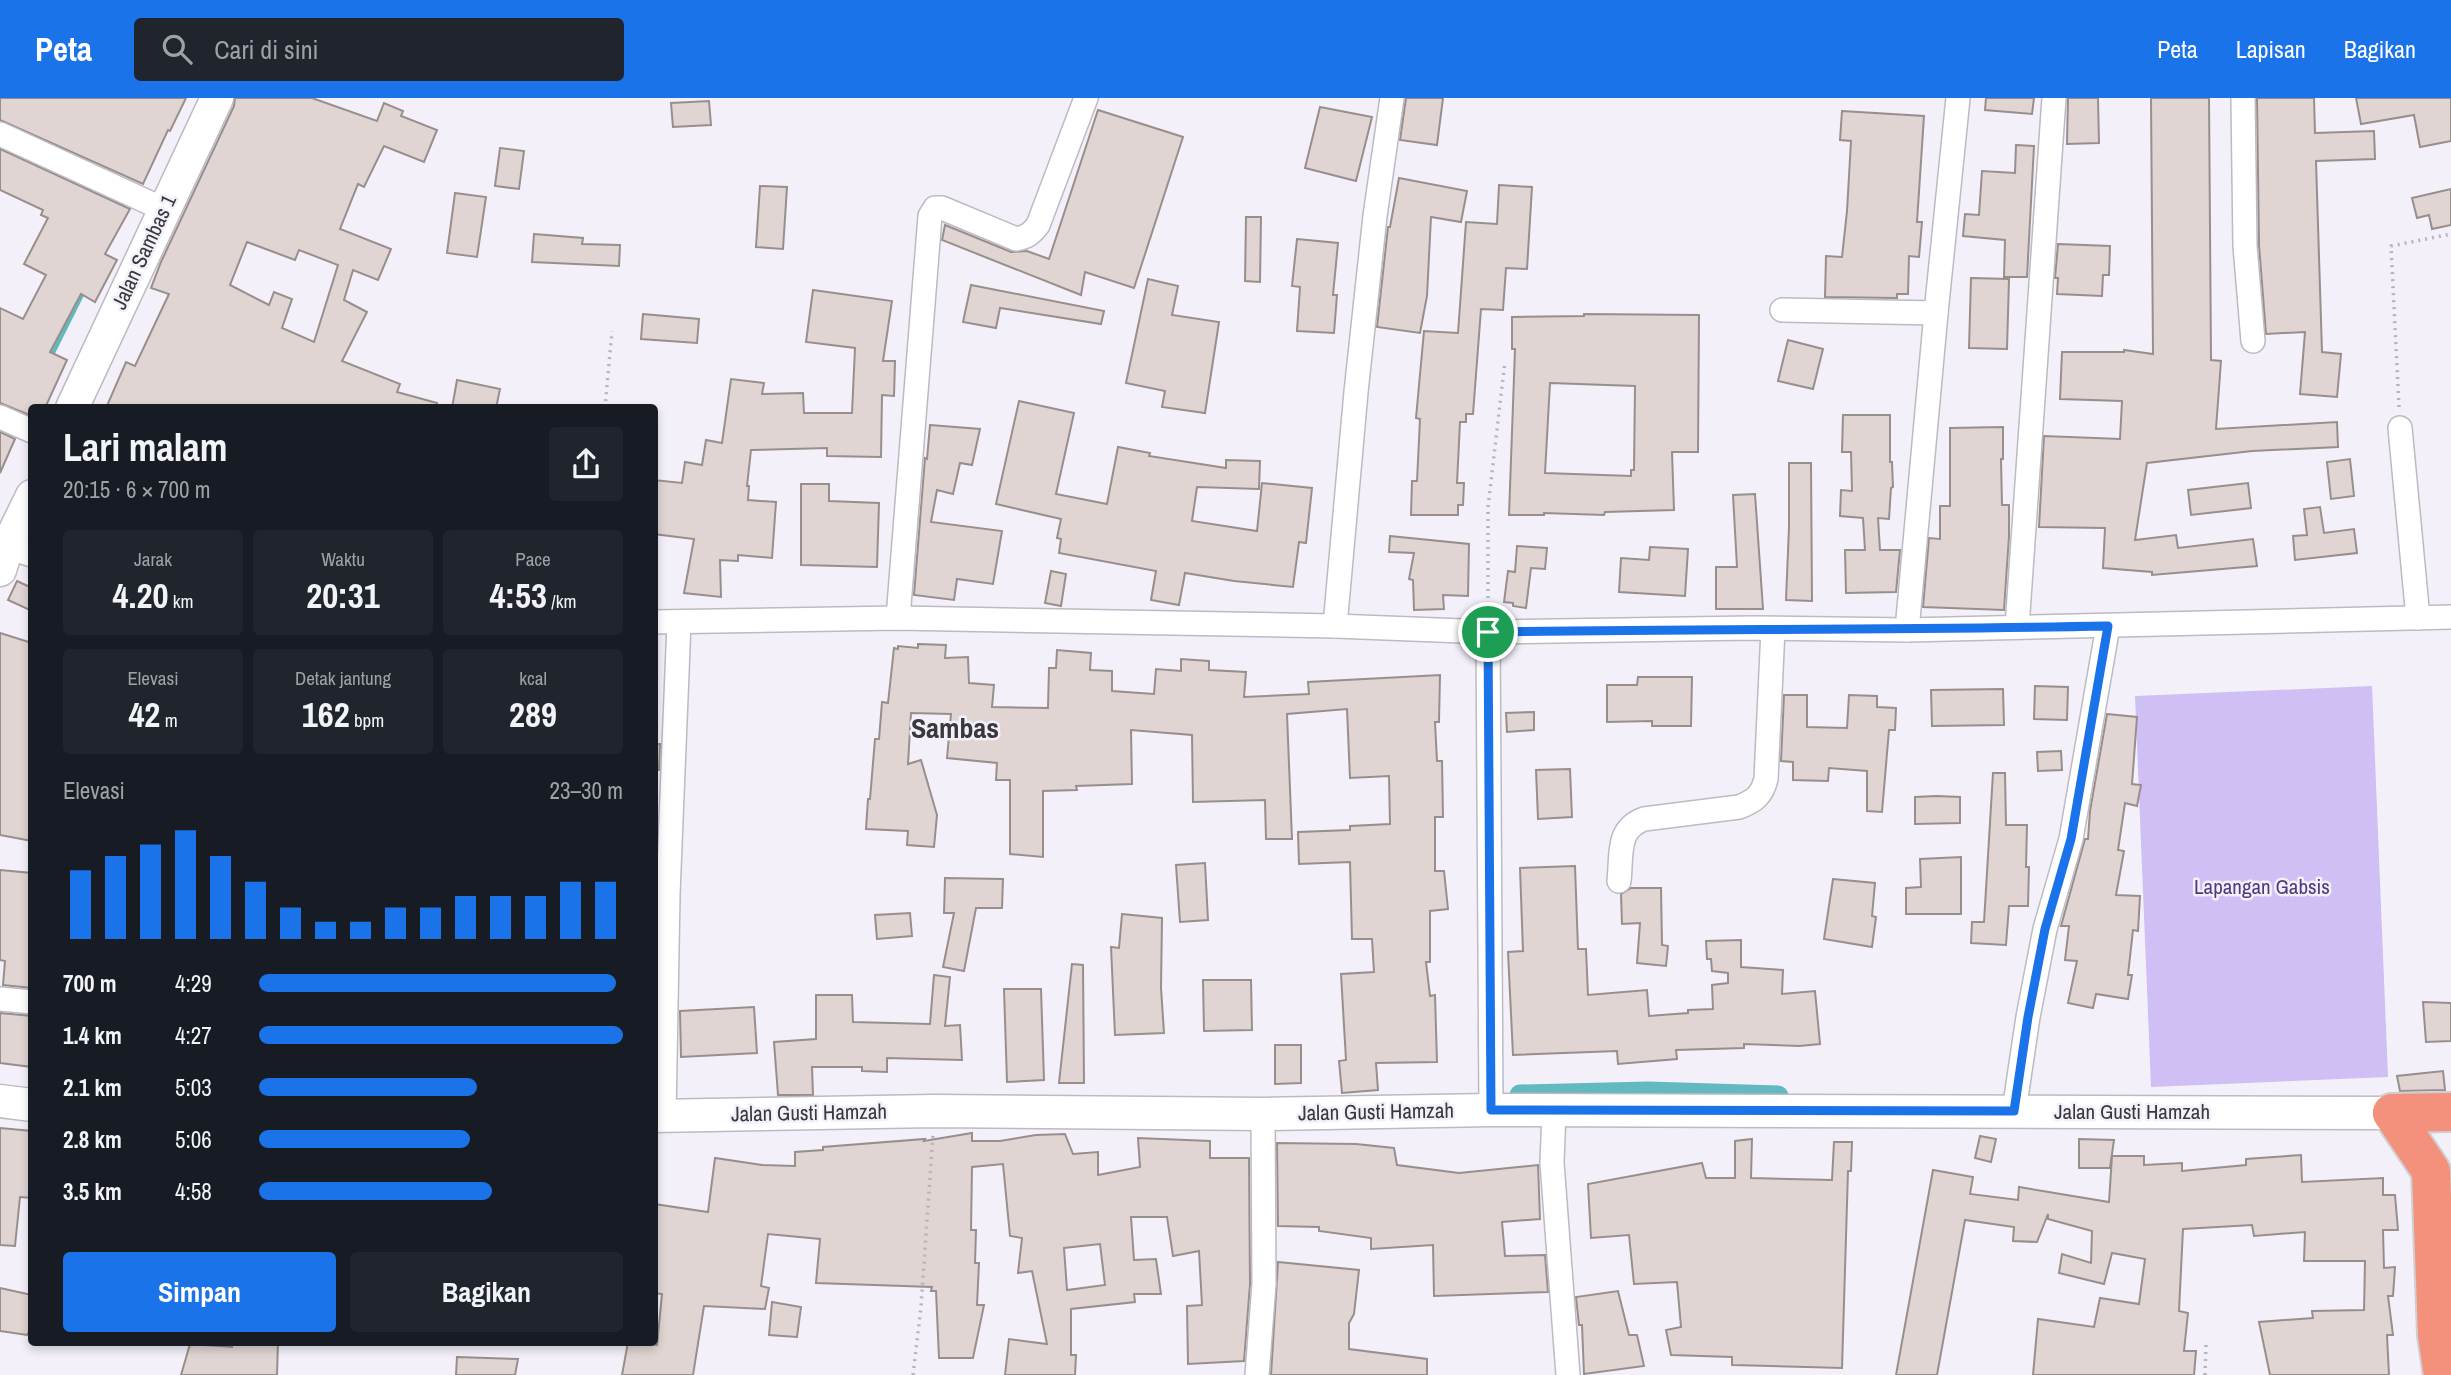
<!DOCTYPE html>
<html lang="id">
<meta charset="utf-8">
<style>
body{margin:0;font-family:"Archivo Narrow",sans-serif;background:#20242c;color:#f1f3f6;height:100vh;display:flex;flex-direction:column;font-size:26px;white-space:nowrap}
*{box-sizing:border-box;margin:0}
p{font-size:23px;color:#9ea1a6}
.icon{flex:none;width:38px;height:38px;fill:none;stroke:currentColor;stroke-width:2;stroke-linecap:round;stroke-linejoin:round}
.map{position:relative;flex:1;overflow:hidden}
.sheet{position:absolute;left:28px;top:306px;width:630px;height:942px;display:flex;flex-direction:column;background:#171b24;border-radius:7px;box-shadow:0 4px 10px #0003}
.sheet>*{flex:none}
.pin{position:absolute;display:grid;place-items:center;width:60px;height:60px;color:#fff;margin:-30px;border:4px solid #fff;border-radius:50%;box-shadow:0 2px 7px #0007}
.round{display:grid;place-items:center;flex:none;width:74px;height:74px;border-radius:7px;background:#20242c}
.headline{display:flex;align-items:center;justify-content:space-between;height:119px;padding:0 35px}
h1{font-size:38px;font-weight:700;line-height:52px}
.stats{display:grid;grid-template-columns:repeat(3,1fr);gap:10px;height:119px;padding:7px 35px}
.stats div{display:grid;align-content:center;border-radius:7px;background:#20242c;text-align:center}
.stats b{font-size:35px;font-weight:700}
.stats small{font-size:19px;font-weight:400}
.stats p{font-size:19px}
.chart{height:196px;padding:14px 35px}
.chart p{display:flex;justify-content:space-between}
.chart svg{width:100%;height:126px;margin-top:7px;stroke:#1a73e8;stroke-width:6}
.button{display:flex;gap:14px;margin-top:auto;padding:14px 35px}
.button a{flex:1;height:80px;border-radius:7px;background:#1a73e8;color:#fff;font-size:28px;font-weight:700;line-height:80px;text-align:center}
.button a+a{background:#20242c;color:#f1f3f6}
ul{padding:0 35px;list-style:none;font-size:23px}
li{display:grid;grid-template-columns:112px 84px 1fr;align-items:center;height:52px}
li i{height:18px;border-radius:9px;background:#1a73e8}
header{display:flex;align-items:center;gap:42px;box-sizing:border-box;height:98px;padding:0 35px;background:#1a73e8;color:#fff}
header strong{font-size:33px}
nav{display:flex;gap:38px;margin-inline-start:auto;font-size:24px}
.search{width:490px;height:63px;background:#20242c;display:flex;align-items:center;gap:18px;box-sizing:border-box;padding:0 24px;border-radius:7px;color:#9ea1a6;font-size:26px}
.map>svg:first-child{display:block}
.green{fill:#cfbff5}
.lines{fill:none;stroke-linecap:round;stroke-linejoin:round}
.stream{stroke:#62b9c0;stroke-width:6}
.canal{stroke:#62b9c0;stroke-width:21}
.building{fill:#e0d5d2;stroke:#988e8c;stroke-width:2;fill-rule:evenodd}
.street-casing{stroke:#bcbac3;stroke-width:26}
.secondary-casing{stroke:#bcbac3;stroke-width:35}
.highway-casing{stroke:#cfcfd0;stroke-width:42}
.path{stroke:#b5b3bb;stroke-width:3.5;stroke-dasharray:2 5;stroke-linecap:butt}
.street{stroke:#fff;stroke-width:23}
.secondary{stroke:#fff;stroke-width:32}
.highway{stroke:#f4917d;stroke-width:38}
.route-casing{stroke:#fff;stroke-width:14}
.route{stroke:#1a73e8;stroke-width:9}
.labels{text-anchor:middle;stroke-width:5;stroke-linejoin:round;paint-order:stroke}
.street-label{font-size:21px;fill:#39383c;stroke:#f3f0fa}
.park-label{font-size:21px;fill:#51387e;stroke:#f3f0fa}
.district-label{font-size:28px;font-weight:bold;fill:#39383c;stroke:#f3f0fa}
</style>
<header>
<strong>Peta</strong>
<div class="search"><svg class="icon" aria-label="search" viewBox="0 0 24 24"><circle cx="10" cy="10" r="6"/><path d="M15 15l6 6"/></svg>Cari di sini</div>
<nav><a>Peta</a><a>Lapisan</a><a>Bagikan</a></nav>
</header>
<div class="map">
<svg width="2451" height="1277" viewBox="0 0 2451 1277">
<rect width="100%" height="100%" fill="#f3f0fa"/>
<!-- green -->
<polygon class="green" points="2372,588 2388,979 2151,989 2135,598"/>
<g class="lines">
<!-- stream -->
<polyline class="stream" points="48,263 84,191"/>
<!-- canal -->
<polyline class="canal" points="1520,997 1648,994 1778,998"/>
</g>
<!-- building -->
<g class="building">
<polygon points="0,0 186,0 170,33 168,32 143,86 0,22"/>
<path d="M235 0H312L377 23 384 5 403 13 401 18 437 32 424 64 384 48 364 89 358 86 340 131 391 151 378 182 353 172 344 202 367 214 342 263 400 286 397 294 437 305V310H106L126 264 135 268 169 196 151 190 161 164 234 8ZM247 144 295 162 299 152 338 167 314 244 282 230 292 201 274 194 269 207 230 187Z"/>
<polygon points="1406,0 1443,0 1437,47 1400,42"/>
<polygon points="1986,0 2034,0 2032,16 1985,12"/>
<polygon points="2068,0 2098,0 2099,45 2067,46"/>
<polygon points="2151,0 2209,0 2211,262 2221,263 2216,331 2337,324 2338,349 2252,353 2147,365 2135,442 2176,437 2178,450 2253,441 2257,468 2152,477 2152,474 2103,470 2105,430 2039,429 2044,338 2120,341 2122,303 2060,301 2062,254 2124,254 2124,252 2153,256"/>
<polygon points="2257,0 2314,0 2315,35 2374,33 2375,61 2316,63 2322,254 2341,256 2337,299 2300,296 2305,234 2266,236 2259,147"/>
<polygon points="2356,0 2451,0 2451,43 2420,49 2414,17 2361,26"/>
<polygon points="709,3 711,27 673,29 671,5"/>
<polygon points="1320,9 1372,19 1356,83 1305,70"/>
<polygon points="1098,12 1183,39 1134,190 1085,174 1081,197 942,142 945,127 1011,154 1027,153 1049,161"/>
<polygon points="1842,13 1924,18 1917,124 1922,124 1919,159 1909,158 1908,196 1897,196 1897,200 1825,199 1826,158 1842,159 1847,113 1851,43 1840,42"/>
<polygon points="2016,47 2034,48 2027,179 2004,179 2005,142 1963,138 1965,116 1979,117 1982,73 2015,75"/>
<polygon points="500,50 524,53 519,91 495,88"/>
<polygon points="0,51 130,111 105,156 117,162 95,204 81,196 50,254 67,262 45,310 32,310 32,318 0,305 0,210 23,221 46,177 24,166 48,120 41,117 43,112 0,92"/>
<polygon points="1399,80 1467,93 1461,124 1431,119 1427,198 1420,235 1377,229 1388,129 1390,129"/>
<polygon points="1499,87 1532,89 1527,171 1506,170 1503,212 1481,211 1473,316 1466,316 1466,324 1460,324 1457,385 1464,385 1463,407 1458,407 1458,417 1411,417 1412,383 1417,383 1420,321 1416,320 1424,233 1458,235 1466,124 1497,126"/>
<polygon points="760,88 787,89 783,151 756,149"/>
<polygon points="2451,91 2451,127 2432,131 2429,117 2417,120 2412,100"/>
<polygon points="455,95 486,99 477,159 447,155"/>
<polygon points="1246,119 1261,119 1260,184 1245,183"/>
<polygon points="534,136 583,140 582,146 620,147 619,168 532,164"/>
<polygon points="1297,141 1338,145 1333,197 1337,197 1334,235 1297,233 1300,189 1292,188"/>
<polygon points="2058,146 2110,148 2109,177 2103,177 2102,198 2057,196 2058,180 2055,180"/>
<polygon points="1971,180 2009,181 2007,251 1969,250"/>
<polygon points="1148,181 1178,188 1172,217 1219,224 1205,315 1162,309 1165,293 1126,285"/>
<polygon points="971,187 1104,213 1101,226 1000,210 996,230 963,224"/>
<polygon points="813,192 892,203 883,263 895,263 894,298 882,297 881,359 827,358 827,350 751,352 747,388 749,388 748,402 776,404 772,460 738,457 738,463 720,462 721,499 684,495 694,441 654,436 654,382 682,385 685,364 702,367 706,342 722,345 731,281 764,285 762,296 803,295 804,315 852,315 855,250 806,244"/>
<polygon points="643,216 699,221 697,245 641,241"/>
<path d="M1584 216 1699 217 1698 354H1672L1674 412 1605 414 1604 417 1544 415V417H1509L1515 251H1512V219L1584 218ZM1550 285 1635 288 1634 372H1631V378L1545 375Z"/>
<polygon points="1788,242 1823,251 1813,291 1778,283"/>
<polygon points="457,282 500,291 496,310 452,310"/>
<polygon points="1019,303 1074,315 1056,396 1107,406 1118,349 1150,355 1149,358 1226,370 1226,362 1260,363 1259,391 1197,389 1192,423 1257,433 1262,385 1312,390 1306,445 1299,444 1293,489 1234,483 1185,475 1179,507 1151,502 1156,473 1059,455 1061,441 1057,440 1061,421 996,406"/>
<polygon points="1843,317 1890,317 1890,364 1892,364 1893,389 1891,390 1889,421 1878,420 1880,452 1900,452 1896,494 1846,495 1845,452 1865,452 1863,420 1840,418 1841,392 1852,393 1851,354 1842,354"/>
<polygon points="930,327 980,331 972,367 960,365 953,396 937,392 931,424 1002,433 993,486 957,481 954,502 914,497 925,360 927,361"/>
<polygon points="2003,329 2003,361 2001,361 2002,407 2009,407 2009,438 2004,512 1923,509 1929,440 1940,441 1940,408 1950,408 1950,330"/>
<polygon points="0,334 15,341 0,375"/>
<polygon points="2350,361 2354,398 2331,401 2327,364"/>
<polygon points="1789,365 1811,365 1812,503 1786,502 1789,429"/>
<polygon points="2248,385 2251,410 2191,417 2188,392"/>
<polygon points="801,386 829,386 829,403 879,405 877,469 801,467"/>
<polygon points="1755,396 1763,511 1716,511 1716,469 1737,469 1733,397"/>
<polygon points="2320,409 2324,435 2354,431 2357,455 2295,462 2293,438 2307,437 2304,411"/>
<polygon points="1390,438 1469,446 1468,498 1443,497 1444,511 1414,512 1413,482 1409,481 1414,455 1389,454"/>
<polygon points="1517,448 1547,450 1545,471 1531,470 1526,510 1513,508 1513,505 1504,504 1508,473 1515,474"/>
<polygon points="1650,449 1688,451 1685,498 1619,494 1621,460 1649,462"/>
<polygon points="1051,473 1066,476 1061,508 1045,505"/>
<polygon points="17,483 32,490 32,513 8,502"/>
<polygon points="0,535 32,545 32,743 0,737"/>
<polygon points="918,546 946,547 945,560 968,559 969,585 994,587 992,609 1048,610 1049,570 1056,570 1057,552 1091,555 1090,572 1112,573 1112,593 1154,596 1156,571 1181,573 1181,561 1209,563 1209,572 1246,574 1244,599 1309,596 1308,584 1440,577 1439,624 1435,624 1437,663 1442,663 1443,719 1435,719 1435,773 1444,773 1448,811 1430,813 1430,864 1426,864 1430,898 1435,897 1437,964 1376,965 1378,992 1342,995 1339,963 1346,962 1341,876 1374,874 1372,841 1352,841 1350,764 1299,766 1298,734 1350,732 1350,728 1390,726 1389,678 1350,680 1347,611 1287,616 1292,741 1266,741 1265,702 1193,704 1192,637 1131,632 1132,686 1076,688 1077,692 1043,693 1043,759 1010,756 1010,682 996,682 997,665 947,660 951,616 911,615 908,666 921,662 937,717 934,749 907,747 908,733 866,731 868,701 870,701 875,641 879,641 882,604 888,605 894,550 898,551 898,548 918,550"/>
<polygon points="1638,579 1692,579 1691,628 1652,628 1652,623 1607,624 1607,587 1637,587"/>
<polygon points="2035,588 2068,589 2067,622 2034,621"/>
<polygon points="2003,591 2004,627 1932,628 1931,592"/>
<polygon points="1784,597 1807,597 1807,629 1847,630 1849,597 1877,598 1877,609 1896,610 1895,632 1889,632 1882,714 1867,713 1867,673 1829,670 1828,683 1793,682 1793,664 1781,663"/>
<polygon points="1534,614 1534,632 1507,634 1506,615"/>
<polygon points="2107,616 2137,619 2132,686 2141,687 2137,708 2125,705 2118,752 2124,753 2116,797 2140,798 2138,833 2133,832 2128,877 2132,877 2128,901 2096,896 2093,910 2068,905 2077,863 2065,862 2069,828 2061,828 2085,741 2088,741 2090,713"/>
<polygon points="654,646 660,646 659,672 654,672"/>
<polygon points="2061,653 2062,672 2038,673 2037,654"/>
<polygon points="1570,671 1572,719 1538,721 1536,672"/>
<polygon points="1993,675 2005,675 2006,727 2027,727 2026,769 2029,769 2028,808 2009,808 2006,847 1971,845 1972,824 1984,824"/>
<polygon points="1937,698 1960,699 1960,725 1915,726 1915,699"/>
<polygon points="1961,759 1961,816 1906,816 1906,790 1921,789 1920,761"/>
<polygon points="1205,765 1208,822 1180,824 1176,767"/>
<polygon points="1575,768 1578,851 1586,851 1588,897 1647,892 1649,918 1688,915 1688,912 1713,911 1712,887 1728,885 1728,875 1712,873 1711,861 1707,861 1706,843 1741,842 1741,869 1783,872 1782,896 1815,893 1820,946 1799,948 1744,946 1744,950 1676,952 1677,961 1618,966 1617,953 1513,957 1508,854 1523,853 1520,770"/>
<polygon points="0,772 32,775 32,890 3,887 5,863 0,862"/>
<polygon points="945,780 1003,781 1002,810 976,810 964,873 943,869 954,815 944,815"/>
<polygon points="1833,781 1875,785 1872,818 1876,819 1872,849 1824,841"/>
<polygon points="1631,790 1661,790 1662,847 1668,848 1666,868 1637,865 1640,825 1622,826 1621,796"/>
<polygon points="910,815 912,838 877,841 875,817"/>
<polygon points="1122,816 1162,820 1161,890 1164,935 1115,937 1111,849 1119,850"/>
<polygon points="1072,866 1083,867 1084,985 1059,985"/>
<polygon points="934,877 950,879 945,928 960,927 962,962 887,960 887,974 862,973 862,969 812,969 813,997 778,997 774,944 816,941 816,897 852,897 853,924 930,926"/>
<polygon points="1203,882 1251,882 1252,932 1204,933"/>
<polygon points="1004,891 1041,891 1044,982 1007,984"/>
<polygon points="2423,904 2451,905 2451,943 2426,944"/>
<polygon points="754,909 757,955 681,959 680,913"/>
<polygon points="0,915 32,918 32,969 0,965"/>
<polygon points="1275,947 1301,947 1301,985 1275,986"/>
<polygon points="2443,973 2445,992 2400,993 2397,978"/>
<polygon points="0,1030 32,1033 32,1100 20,1099 15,1148 0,1147"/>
<path d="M972 1035V1043H1000L1036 1037 1065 1036 1073 1056 1098 1054V1077L1140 1069 1138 1040 1210 1043V1060H1249L1250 1186 1244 1263 1188 1266 1187 1208 1202 1207 1199 1153 1173 1158 1167 1119H1131L1134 1162 1156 1161 1161 1196H1134L1135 1204 1071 1211V1257H1076L1075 1277H1005L1009 1241 1047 1246 1032 1173 1018 1175 1022 1140 1010 1138 1003 1066 972 1069 971 1132H976L975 1165H979L977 1207H984L973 1260H939L936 1193H931L932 1189 816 1185 820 1141 768 1136 761 1188 769 1190 765 1211 704 1208 693 1277H622L628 1244 657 1247 662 1196 654 1195V1106L708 1114 715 1060 762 1067 795 1068V1054L823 1052V1049L925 1041 924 1043ZM1100 1146 1105 1187 1067 1192 1064 1150Z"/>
<polygon points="1980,1038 1996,1041 1991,1064 1975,1060"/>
<polygon points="1752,1041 1751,1080 1832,1082 1834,1044 1852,1044 1851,1073 1848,1073 1842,1270 1732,1267 1732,1259 1671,1257 1666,1232 1681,1229 1677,1184 1634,1186 1629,1137 1591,1140 1588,1086 1702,1065 1706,1080 1735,1080 1735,1043"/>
<polygon points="2079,1041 2114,1042 2110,1070 2079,1070"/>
<polygon points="1277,1045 1356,1046 1394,1050 1397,1067 1459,1075 1538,1067 1540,1121 1502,1124 1505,1158 1545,1157 1548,1194 1434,1198 1433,1147 1371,1151 1371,1140 1319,1133 1319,1129 1278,1128"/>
<polygon points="2301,1057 2302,1084 2383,1080 2383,1097 2395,1097 2398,1132 2383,1132 2384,1170 2395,1169 2393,1198 2388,1198 2393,1237 2387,1237 2389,1277 2270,1277 2259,1224 2313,1220 2312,1213 2364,1212 2365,1163 2304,1163 2305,1134 2254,1138 2252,1127 2183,1131 2179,1213 2188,1215 2184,1253 2196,1253 2194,1277 2033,1277 2038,1221 2094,1229 2100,1200 2139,1206 2145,1161 2112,1155 2104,1186 2059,1175 2062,1156 2091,1165 2092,1133 2048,1121 2048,1116 2037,1144 2013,1143 2014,1129 1965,1122 1937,1277 1896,1277 1933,1072 1973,1079 1970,1096 2018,1102 2019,1089 2109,1104 2112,1058 2144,1058 2144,1067 2182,1065 2182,1073 2246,1067 2246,1061"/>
<polygon points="1278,1164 1359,1172 1354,1216 1349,1225 1349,1251 1427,1261 1427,1277 1271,1277"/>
<polygon points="0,1190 32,1197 32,1229 27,1237 0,1233"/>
<polygon points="1618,1193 1629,1237 1637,1237 1644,1268 1584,1276 1582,1227 1579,1227 1576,1199"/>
<polygon points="772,1204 801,1209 797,1239 769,1237"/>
<polygon points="232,1244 278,1244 277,1277 181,1277 190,1246 232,1249"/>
<polygon points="457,1259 518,1261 515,1277 456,1277"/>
</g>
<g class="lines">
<!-- street casing -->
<g class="street-casing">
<g id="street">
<polyline points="2243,0 2245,148 2253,243"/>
<polyline points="0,36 163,111"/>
<polyline points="1782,212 1936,215"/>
<polyline points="0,319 32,333"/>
<polyline points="2400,330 2418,520"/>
<polyline points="7,449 32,457"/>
<path d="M898 520 930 118 935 110H942L1016 141C1027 139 1031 136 1038 127L1086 0"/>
<polyline points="654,524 898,520 1335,528 1488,534 1751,530 1907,532 2451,519"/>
<polyline points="1335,528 1356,294 1375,118 1392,0"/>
<polyline points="2017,529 2054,0"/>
<polyline points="1907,532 1936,215 1958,0"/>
<polyline points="1488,534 1491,1012"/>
<path d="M1619 783C1622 757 1616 731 1644 721L1739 709C1755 703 1762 697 1766 681L1773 531"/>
<polyline points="0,901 32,904"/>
<polyline points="1554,1013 1552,1065 1568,1277"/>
<polyline points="2014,1013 2028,919 2045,831 2071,741 2108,528"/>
<polyline points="664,1018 668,796 679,525"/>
<polyline points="1257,1277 1264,1186 1263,1016"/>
</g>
</g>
<!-- secondary casing -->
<g class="secondary-casing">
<g id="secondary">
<polyline points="72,310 217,0"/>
<polyline points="0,472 7,449 32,398"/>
<polyline points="0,1003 32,1007"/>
<polyline points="654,1018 934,1013 1263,1016 1491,1012 2392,1015"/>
</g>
</g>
<!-- highway casing -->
<g class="highway-casing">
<g id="highway">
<polyline points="2392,1015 2431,1073 2437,1237 2443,1277"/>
<polyline points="2392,1015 2451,1014"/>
</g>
</g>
<!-- path -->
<g class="path">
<polyline points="2399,309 2391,148 2451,136"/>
<polyline points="605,310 612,233"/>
<polyline points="1488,514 1488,409 1505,263"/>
<polyline points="913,1277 921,1209 933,1036"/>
<polyline points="2205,1277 2206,1246"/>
</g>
<!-- street -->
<use href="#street" class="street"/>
<!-- secondary -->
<use href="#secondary" class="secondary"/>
<!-- highway -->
<use href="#highway" class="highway"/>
</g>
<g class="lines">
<!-- route casing -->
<g class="route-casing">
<path id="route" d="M2108 528 2071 741 2045 831 2028 919 2014 1013 1491 1012 1488 534C1694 531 1901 532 2108 528Z"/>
</g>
<!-- route -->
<use href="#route" class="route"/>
</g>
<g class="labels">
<!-- street labels -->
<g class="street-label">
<text transform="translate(144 154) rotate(-65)" y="7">Jalan Sambas 1</text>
<text transform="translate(1376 1014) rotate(-1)" y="7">Jalan Gusti Hamzah</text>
<text x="2132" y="1021">Jalan Gusti Hamzah</text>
<text transform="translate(809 1015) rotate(-1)" y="7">Jalan Gusti Hamzah</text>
</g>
<!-- park labels -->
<g class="park-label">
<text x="2262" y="796">Lapangan Gabsis</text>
</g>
<!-- district labels -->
<g class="district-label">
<text x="955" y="640">Sambas</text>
</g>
</g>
</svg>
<div class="pin" style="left:1488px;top:534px;background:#1e9e55"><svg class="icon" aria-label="arrive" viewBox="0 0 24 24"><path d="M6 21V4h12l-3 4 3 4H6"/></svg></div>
<section class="sheet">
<div class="headline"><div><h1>Lari malam</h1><p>20:15 · 6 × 700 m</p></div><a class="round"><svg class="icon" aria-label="share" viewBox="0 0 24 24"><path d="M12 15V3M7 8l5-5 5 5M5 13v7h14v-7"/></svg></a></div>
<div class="stats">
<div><p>Jarak</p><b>4.20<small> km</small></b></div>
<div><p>Waktu</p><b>20:31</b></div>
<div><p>Pace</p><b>4:53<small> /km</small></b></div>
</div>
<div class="stats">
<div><p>Elevasi</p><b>42<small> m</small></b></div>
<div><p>Detak jantung</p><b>162<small> bpm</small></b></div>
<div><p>kcal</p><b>289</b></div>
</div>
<div class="chart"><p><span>Elevasi</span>23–30 m</p>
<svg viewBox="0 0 160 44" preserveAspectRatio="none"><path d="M5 44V20M15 44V15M25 44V11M35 44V6M45 44V15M55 44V24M65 44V33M75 44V38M85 44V38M95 44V33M105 44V33M115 44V29M125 44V29M135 44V29M145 44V24M155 44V24"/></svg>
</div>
<ul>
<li><b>700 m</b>4:29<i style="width:98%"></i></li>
<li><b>1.4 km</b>4:27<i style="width:100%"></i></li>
<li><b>2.1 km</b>5:03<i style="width:60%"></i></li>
<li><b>2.8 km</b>5:06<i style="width:58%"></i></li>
<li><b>3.5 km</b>4:58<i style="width:64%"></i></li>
</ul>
<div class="button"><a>Simpan</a><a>Bagikan</a></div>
</section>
</div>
